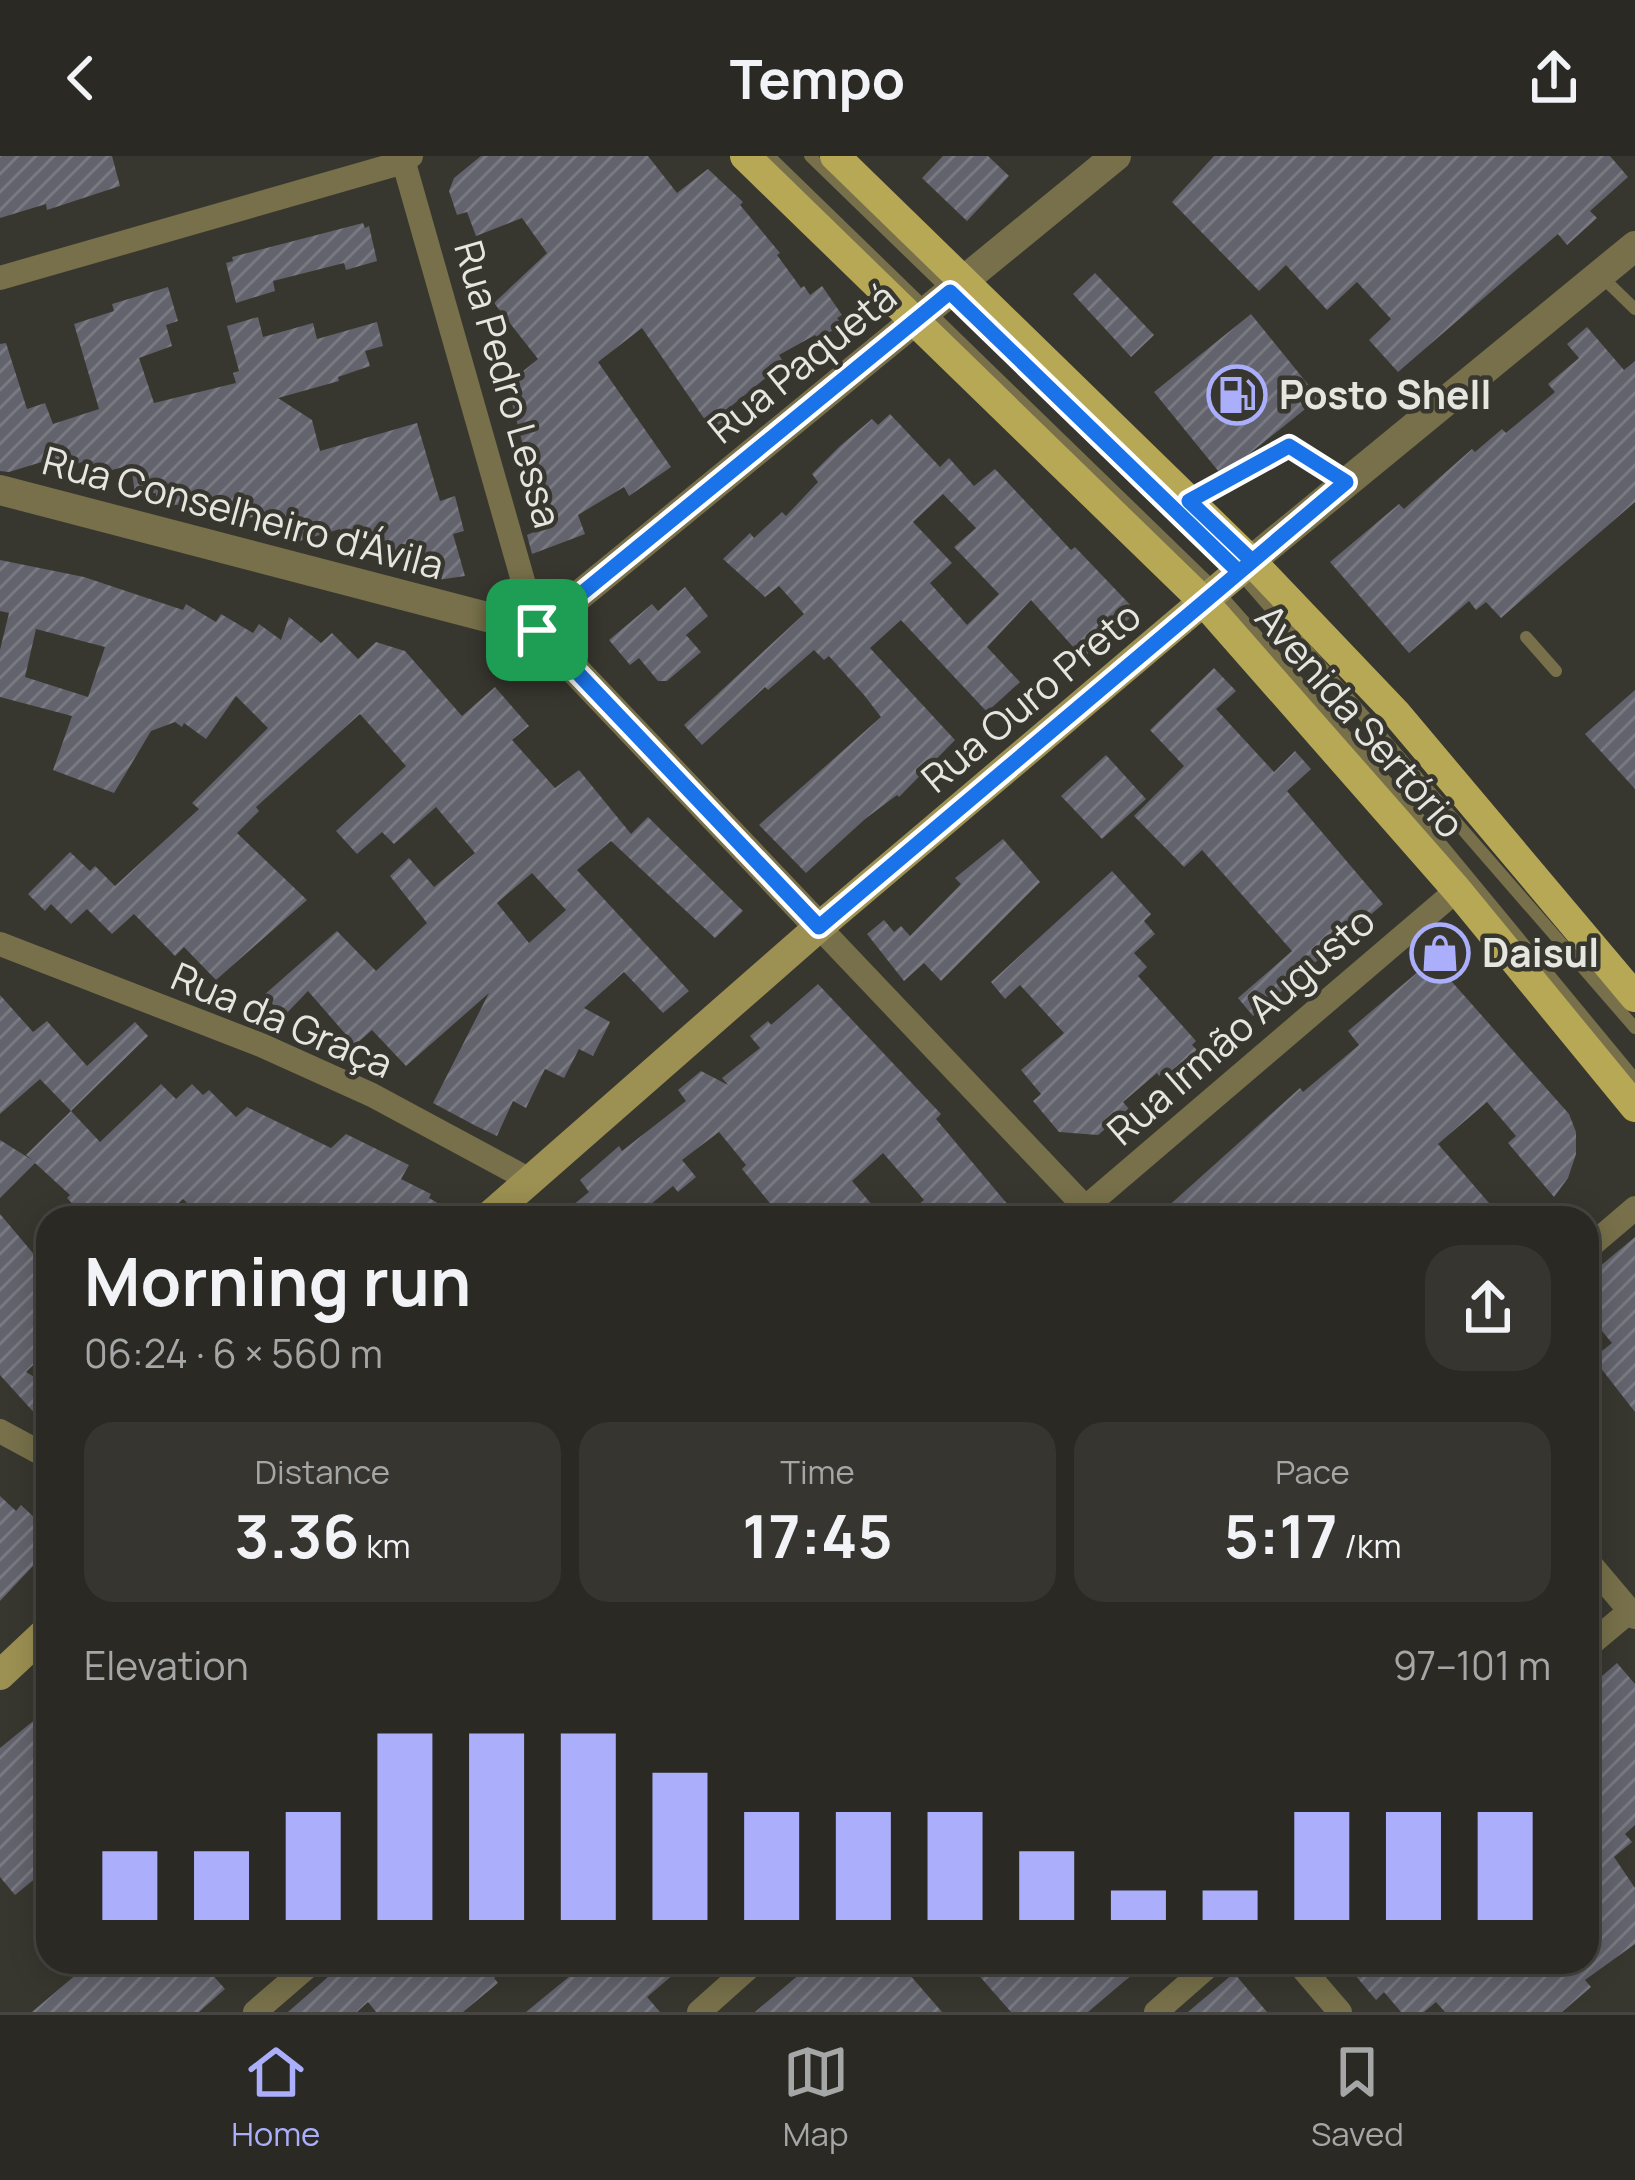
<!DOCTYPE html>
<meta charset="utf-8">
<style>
body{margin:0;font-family:Manrope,sans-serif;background:#363530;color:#f1f3f6;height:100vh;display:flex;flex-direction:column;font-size:45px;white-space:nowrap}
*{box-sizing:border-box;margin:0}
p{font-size:39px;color:#a5a6a6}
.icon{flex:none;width:66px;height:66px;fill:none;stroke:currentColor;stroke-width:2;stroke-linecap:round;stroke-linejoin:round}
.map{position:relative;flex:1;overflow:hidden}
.details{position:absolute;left:36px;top:1050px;width:1563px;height:768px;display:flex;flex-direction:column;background:#2a2923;border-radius:36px;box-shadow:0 6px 30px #0003,0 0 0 3px #464541}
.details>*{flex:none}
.pin{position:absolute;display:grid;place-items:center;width:102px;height:102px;color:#fff;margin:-51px;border-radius:24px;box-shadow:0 6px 18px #0006}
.round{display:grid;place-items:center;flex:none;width:126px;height:126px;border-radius:36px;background:#363530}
.overview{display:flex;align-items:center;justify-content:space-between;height:204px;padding:0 48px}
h1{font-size:66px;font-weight:700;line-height:90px}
.stats{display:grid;grid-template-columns:repeat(3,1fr);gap:18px;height:204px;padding:12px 48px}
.stats div{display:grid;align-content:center;border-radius:30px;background:#363530;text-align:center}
.stats b{font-size:60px;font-weight:700}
.stats small{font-size:33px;font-weight:400}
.stats p{font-size:33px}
.chart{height:336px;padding:24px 48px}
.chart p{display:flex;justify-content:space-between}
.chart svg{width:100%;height:216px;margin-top:12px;stroke:#abaffb;stroke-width:6}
header{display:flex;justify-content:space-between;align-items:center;height:156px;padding:0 48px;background:#2a2923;font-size:54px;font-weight:700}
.menu{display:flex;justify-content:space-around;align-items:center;height:168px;border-top:3px solid #464541;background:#2a2923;font-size:33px;color:#a5a6a6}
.menu a{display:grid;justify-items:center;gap:6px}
.menu .selected{color:#abaffb}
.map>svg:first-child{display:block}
.building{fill:url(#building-hatch);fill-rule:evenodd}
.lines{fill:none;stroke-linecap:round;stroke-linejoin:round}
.service{stroke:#77704a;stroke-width:12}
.minor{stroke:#77704a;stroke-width:24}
.tertiary{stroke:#77704a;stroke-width:30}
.secondary{stroke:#9c9052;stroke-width:30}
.primary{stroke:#b7a856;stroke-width:30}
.route-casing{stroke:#fff;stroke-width:24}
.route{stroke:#1a73e8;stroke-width:15}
.labels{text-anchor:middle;stroke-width:9;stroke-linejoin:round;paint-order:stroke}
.street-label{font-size:39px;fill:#e6e6e0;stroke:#38372f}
.poi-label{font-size:39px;font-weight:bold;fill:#e6e6e0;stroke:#38372f;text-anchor:start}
</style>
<header><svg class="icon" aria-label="back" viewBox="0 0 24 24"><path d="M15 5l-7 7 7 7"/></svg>Tempo<svg class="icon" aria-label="share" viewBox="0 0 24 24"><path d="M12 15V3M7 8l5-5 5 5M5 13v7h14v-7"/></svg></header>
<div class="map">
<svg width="1635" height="1856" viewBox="0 0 1635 1856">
<defs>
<pattern id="building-hatch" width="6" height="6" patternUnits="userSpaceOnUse" patternTransform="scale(3)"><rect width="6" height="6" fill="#62636c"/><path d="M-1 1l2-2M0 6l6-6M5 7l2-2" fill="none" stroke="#787981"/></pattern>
</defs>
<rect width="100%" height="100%" fill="#38372f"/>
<!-- building -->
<g class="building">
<polygon points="0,0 112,0 120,30 47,54 46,48 0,62"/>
<polygon points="481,0 648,0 677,37 708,13 743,46 740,49 780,97 777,99 801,132 804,130 810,139 822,130 842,159 837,162 841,168 819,184 815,179 779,199 784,207 729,252 733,258 712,274 642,172 598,206 671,311 629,340 624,331 578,359 585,378 532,398 527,379 548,370 534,332 507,228 538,203 494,147 547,97 522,62 476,80 467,56 457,59 449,35 454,22"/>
<polygon points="943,0 988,0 1009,20 967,65 922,22"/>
<polygon points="1214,0 1610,0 1628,21 1590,55 1597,62 1567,89 1558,78 1398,216 1369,184 1391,163 1357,126 1327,154 1286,109 1259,135 1172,46"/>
<polygon points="363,67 365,72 369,70 377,105 346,114 344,107 273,125 275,135 236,147 226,107 233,105 232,101"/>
<polygon points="1095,117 1154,179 1131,201 1073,138"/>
<polygon points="168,131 178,165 166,169 172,190 139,202 154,247 236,227 233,217 239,215 227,170 258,161 263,181 313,167 317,183 377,166 383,190 365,195 370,210 338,221 339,225 278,242 312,264 320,295 417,267 440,345 455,340 464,375 453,378 465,420 437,424 436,420 416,415 413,404 378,405 377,383 340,384 340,373 300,385 295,366 284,369 280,356 237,364 232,348 221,351 220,345 209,348 208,345 168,350 167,341 156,342 156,337 135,338 131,309 89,320 86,305 62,312 55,302 9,316 0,315 0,188 6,187 27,253 45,247 53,268 99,253 74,168 114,155 112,148"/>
<polygon points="1251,158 1319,242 1244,302 1219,316 1154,236"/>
<polygon points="1587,171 1624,214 1635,205 1635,346 1501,462 1486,446 1476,454 1469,445 1409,497 1330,406 1399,348 1404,353 1472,293 1475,296 1502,273 1506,277 1555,236 1548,228 1579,202 1567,188"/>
<path d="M890 258 940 311 949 302 974 330 995 313 1071 394 1075 391 1137 456 1083 502 1031 444 987 491 1020 526 987 556 901 464 870 492 955 584 899 641 897 639 865 663 806 717 759 669 881 561 864 539 829 500 824 504 814 494 768 534 765 531 702 589 684 569 804 458 779 430 765 441 723 403 750 377 754 382 782 356 786 360 818 326 812 318 840 290 872 263 878 269ZM943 338 976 372 954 391 999 438 967 469 930 427 952 407 913 366Z"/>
<path d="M0 404 84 421 183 454 186 448 216 466 221 458 253 477 259 468 281 484 289 461 321 487 332 477 358 503 376 486 405 495 462 560 495 531 529 570 512 584 555 632 579 614 631 678 648 661 743 755 715 782 611 685 577 714 689 835 663 857 624 816 584 852 610 866 593 900 579 893 564 922 545 913 526 952 513 945 497 980 476 970 433 947 489 837 406 910 372 874 355 889 308 835 284 860 264 839 337 775 376 815 427 767 390 720 409 702 434 731 475 697 436 651 394 688 382 676 357 698 336 675 406 610 360 558 256 651 259 655 237 677 307 744 216 824 184 791 175 800 134 758 112 778 87 753 71 768 51 748 45 755 28 738 70 696 90 715 95 710 115 730 199 653 192 647 268 572 236 540 206 583 184 567 182 571 175 566 151 575 114 637 53 614 72 560 0 541V494L9 457 0 455ZM36 473 105 491 88 541 25 521ZM532 717 566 754 529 787 497 747Z"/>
<polygon points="685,431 708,460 686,479 701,496 667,525 658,525 639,502 630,509 609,484 652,448 658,455"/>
<polygon points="1214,512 1236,535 1216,553 1274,616 1295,595 1311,613 1287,635 1383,748 1253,860 1238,842 1292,795 1202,694 1184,711 1134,660 1184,610 1150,574"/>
<polygon points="1635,534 1635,633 1585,578"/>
<polygon points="1106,599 1146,643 1102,683 1061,640"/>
<polygon points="1003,683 1040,726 941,825 924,807 904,825 867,778 884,764 894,776 901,770 910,780 961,728 955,722"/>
<polygon points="1112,715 1151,758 1144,765 1155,778 1134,797 1147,811 1138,820 1196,885 1192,889 1197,894 1171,915 1169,912 1159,920 1157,917 1123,946 1129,953 1098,979 1059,976 1033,945 1041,938 1021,914 1064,877 1020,829 1005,843 991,826"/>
<polygon points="1426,809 1438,823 1443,819 1453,827 1569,958 1576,976 1576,998 1568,1022 1554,1041 1508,987 1516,980 1487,946 1438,988 1502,1062 1155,1062 1300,932 1303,936 1359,889 1348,875"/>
<polygon points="818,828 941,958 936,963 1019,1062 902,1062 924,1044 883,997 852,1025 883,1062 782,1062 742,1013 746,1009 719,976 682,1004 696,1021 678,1036 673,1030 634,1062 557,1062 589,1036 580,1024 619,990 622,995 686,945 678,934 701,915 728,929 722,922 760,892 750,880 768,865 771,869"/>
<polygon points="0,839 33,876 47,865 87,910 135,866 148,880 71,955 40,923 0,958"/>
<polygon points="161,928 176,943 192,928 203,939 209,934 236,961 247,951 331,992 346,978 409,1009 401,1023 431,1038 429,1042 441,1049 428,1062 202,1062 183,1043 163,1062 142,1057 137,1062 86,1062 67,1042 70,1039 35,1007 0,1042 0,984 32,1004 26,999 71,955 100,986"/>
<polygon points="0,1058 48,1115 48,1195 26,1216 48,1229 48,1272 0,1219"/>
<polygon points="1635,1081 1635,1256 1593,1202 1612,1187 1587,1157 1601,1143 1587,1121"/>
<polygon points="0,1340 16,1355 21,1349 36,1363 48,1350 48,1394 0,1445"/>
<polygon points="1617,1507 1635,1528 1635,1669 1625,1678 1632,1686 1614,1701 1635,1732 1635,1788 1585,1824 1591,1831 1562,1856 1445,1856 1436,1846 1424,1856 1401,1856 1384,1836 1376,1844 1344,1806 1587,1806 1587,1533"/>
<polygon points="48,1553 48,1712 15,1739 0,1721 0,1592"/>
<polygon points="91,1806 201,1806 225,1833 199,1856 32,1856"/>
<polygon points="345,1806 512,1806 494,1822 498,1827 463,1856 376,1856 368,1846 357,1856 288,1856"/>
<polygon points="587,1806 688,1806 647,1841 660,1856 526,1856"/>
<polygon points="814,1806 922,1806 909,1818 942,1856 755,1856"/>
<polygon points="967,1806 1147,1806 1088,1856 1011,1856"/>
<polygon points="1234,1817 1267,1856 1188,1856"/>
</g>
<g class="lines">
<!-- service -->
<g class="service">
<polyline points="769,0 1217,435 1433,678 1635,923"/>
<polyline points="810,0 1239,416 1635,872"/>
<polyline points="1601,120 1635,153"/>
<polyline points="1190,344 1289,290 1343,324"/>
<polyline points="1526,481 1556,515"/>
</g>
<!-- minor -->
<g class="minor">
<polyline points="402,0 537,474"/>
<polyline points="0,122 404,6 411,0"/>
<polyline points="819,771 1085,1051"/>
<polyline points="0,788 261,889 372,939 528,1023"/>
<polyline points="1073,1062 1457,734"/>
<polyline points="1587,1093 1635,1052"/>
<polyline points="0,1275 48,1301"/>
<polyline points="1587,1404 1635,1461"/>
<polyline points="1587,1491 1630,1455"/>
<polyline points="1297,1806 1340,1856"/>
<polyline points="255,1856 313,1806"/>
<polyline points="699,1856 755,1806"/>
<polyline points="1156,1856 1213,1806"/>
</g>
<!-- tertiary -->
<g class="tertiary">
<polyline points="0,334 537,474"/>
<polyline points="1251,405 1635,90"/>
<polyline points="537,474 1116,0"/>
<polyline points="537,474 819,771"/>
</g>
<!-- secondary -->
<g class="secondary">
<polyline points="487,1062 819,771 1251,405"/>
<polyline points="0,1519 48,1474"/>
</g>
<!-- primary -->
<g class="primary">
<polyline points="745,0 1204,446 1457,734 1635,951"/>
<polyline points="835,0 1251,405 1395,556 1635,841"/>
</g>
</g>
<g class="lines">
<!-- route casing -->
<g class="route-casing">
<polyline id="route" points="537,474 819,771 1346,326 1289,290 1189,345 1252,405 1239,416 950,136 537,474"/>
</g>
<!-- route -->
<use href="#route" class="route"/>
</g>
<!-- icons -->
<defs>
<g id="fuel-ring" transform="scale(3)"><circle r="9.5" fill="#38372f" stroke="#abaffb" stroke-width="1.5"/><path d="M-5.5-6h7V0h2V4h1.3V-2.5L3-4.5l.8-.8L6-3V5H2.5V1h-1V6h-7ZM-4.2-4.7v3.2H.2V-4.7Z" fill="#abaffb"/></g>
<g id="shop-ring" transform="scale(3)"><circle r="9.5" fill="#38372f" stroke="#abaffb" stroke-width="1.5"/><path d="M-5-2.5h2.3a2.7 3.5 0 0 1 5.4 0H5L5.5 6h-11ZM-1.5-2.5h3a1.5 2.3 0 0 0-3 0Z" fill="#abaffb"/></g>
</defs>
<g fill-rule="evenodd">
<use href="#fuel-ring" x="1237" y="239"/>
<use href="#shop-ring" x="1440" y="797"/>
</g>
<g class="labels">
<!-- street labels -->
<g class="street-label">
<text transform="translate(802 207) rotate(-39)" y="14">Rua Paquetá</text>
<text transform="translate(508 228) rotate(74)" y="14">Rua Pedro Lessa</text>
<text transform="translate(243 357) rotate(15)" y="14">Rua Conselheiro d'Ávila</text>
<text transform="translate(1031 541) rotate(-40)" y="14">Rua Ouro Preto</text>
<text transform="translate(1360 565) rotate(49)" y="14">Avenida Sertório</text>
<text transform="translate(282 864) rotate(23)" y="14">Rua da Graça</text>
<text transform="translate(1241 870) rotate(-41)" y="14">Rua Irmão Augusto</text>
</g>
<!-- poi labels -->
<g class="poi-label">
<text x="1279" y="253">Posto Shell</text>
<text x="1482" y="811">Daisul</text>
</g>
</g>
</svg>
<div class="pin" style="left:537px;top:474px;background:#1e9e55"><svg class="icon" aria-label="arrive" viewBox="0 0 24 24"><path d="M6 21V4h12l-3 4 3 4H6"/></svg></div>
<section class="details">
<div class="overview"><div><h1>Morning run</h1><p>06:24 · 6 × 560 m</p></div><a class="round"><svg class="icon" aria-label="share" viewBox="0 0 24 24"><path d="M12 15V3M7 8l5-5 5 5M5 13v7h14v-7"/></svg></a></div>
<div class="stats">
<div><p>Distance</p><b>3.36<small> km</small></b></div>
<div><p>Time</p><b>17:45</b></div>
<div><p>Pace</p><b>5:17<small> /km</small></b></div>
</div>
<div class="chart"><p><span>Elevation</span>97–101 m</p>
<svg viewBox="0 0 160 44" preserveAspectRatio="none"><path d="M5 44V30M15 44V30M25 44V22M35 44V6M45 44V6M55 44V6M65 44V14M75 44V22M85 44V22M95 44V22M105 44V30M115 44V38M125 44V38M135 44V22M145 44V22M155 44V22"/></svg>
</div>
</section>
</div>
<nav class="menu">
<a class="selected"><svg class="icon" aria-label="home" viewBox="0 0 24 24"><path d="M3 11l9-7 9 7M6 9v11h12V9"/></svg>Home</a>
<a><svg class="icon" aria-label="map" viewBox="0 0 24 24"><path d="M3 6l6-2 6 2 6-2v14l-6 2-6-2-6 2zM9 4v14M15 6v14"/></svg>Map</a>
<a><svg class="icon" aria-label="saved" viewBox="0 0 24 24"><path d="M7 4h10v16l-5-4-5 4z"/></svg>Saved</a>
</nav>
